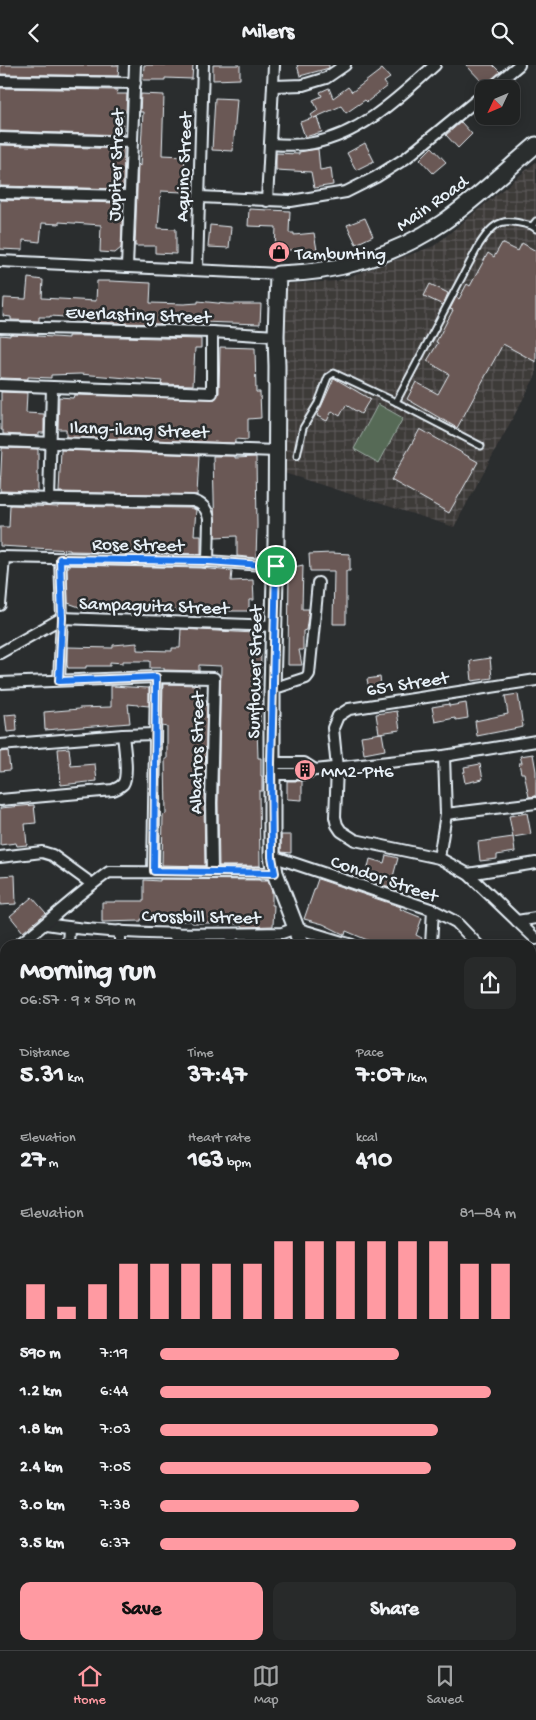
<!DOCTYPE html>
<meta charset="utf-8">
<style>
body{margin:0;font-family:"Gochi Hand",sans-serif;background:#282a2a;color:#f1f3f6;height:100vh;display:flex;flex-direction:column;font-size:19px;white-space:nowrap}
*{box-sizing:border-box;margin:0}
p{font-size:16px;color:#a2a4a5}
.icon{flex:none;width:28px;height:28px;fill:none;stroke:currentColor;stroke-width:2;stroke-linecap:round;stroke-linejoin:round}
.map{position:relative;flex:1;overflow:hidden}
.panel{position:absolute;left:0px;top:875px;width:536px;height:710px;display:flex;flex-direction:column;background:#202222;border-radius:15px 15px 0 0;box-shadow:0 2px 12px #0003,0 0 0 1px #3d3f40}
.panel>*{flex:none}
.needle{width:32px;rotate:226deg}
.fabs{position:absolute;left:475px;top:15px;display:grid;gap:10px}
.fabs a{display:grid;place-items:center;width:45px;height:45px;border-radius:10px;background:#202222;box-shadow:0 2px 12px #0003,0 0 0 1px #3d3f40;font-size:25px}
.pin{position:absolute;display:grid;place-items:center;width:42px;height:42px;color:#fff;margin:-21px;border:2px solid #fff;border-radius:50%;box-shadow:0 1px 5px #0007}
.round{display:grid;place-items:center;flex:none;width:52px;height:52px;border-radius:10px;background:#282a2a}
.overview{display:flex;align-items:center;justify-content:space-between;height:85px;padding:0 20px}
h1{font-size:28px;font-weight:800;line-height:38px}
.stats{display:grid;grid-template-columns:repeat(3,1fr);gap:8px;height:85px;padding:5px 20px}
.stats div{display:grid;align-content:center}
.stats b{font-size:25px;font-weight:800}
.stats small{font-size:14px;font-weight:400}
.stats p{font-size:14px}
.chart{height:140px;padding:10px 20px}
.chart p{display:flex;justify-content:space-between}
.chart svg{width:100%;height:90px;margin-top:5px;stroke:#ff9aa2;stroke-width:6}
.cta{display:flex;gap:10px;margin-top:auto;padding:10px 20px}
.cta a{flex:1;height:58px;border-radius:10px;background:#ff9aa2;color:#111;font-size:20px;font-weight:800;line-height:58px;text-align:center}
.cta a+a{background:#282a2a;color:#f1f3f6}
ul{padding:0 20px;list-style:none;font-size:16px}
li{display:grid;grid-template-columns:80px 60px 1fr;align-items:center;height:38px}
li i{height:12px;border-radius:6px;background:#ff9aa2}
header{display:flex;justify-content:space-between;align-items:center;height:65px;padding:0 20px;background:#202222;font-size:22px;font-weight:800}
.menu{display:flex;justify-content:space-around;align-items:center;height:70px;border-top:1px solid #3d3f40;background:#202222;font-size:14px;color:#a2a4a5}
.menu a{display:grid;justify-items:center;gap:2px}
.menu .selected{color:#ff9aa2}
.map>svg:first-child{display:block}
.industrial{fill:url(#industrial-grid)}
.grass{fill:#566b56;stroke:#9faea7}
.building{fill:#6b5954;stroke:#e8f1f8}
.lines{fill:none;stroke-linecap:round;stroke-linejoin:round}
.service-casing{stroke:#e8f1f8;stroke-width:9}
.minor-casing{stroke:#e8f1f8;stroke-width:14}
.secondary-casing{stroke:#e8f1f8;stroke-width:19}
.service{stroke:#2a2d2e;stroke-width:5}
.minor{stroke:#2a2d2e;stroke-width:10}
.secondary{stroke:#2a2d2e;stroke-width:15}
.route-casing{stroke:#fff;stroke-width:10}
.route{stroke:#1a73e8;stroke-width:6}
.labels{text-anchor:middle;stroke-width:5;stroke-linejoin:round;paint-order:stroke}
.street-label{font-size:19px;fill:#e8f1f8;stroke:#2a2d2e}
.poi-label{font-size:19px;fill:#e8f1f8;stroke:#2a2d2e;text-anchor:start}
</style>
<header><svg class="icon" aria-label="back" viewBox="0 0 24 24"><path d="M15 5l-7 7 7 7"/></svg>Milers<svg class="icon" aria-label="search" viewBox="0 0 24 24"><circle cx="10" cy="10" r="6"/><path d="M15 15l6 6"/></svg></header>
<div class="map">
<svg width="536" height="1585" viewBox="0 0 536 1585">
<defs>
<pattern id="industrial-grid" width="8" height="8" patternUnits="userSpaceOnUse" patternTransform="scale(1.25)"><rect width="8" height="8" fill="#3e3a39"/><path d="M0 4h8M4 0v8" fill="none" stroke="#5a5756"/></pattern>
</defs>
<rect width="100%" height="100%" fill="#2a2d2e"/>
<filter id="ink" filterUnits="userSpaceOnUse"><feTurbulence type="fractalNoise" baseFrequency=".02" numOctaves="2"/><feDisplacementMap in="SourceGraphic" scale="10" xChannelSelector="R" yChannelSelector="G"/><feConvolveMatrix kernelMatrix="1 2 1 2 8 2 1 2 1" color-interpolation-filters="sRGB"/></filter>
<g filter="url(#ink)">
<!-- industrial -->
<polygon class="industrial" points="536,97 536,310 454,462 281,407 284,219 337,216 434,181"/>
<!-- grass -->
<polygon class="grass" points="378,339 403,353 379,398 354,384"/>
<!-- building -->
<g class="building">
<polygon points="0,0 119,0 118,11 0,9"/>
<polygon points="144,0 193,0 192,14 165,13 165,15 143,15"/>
<polygon points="213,0 240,0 240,14 213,15"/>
<polygon points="297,0 329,0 329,3 300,11"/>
<polygon points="466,0 493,0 500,7 485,20"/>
<polygon points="382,4 390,13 384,17 387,21 367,37 365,35 346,48 341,41 314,53 317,52 322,67 305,72 300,57 313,53 311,50 318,45 313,35 322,31 320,27 329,23 333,33 348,22 352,27"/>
<polygon points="0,23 118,25 117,29 127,29 126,47 123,47 123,70 0,66"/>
<polygon points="141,29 164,30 162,90 185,91 183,127 161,126 158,163 176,164 176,189 155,188 155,181 135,181 138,99 140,101 143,47 140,47"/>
<polygon points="215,33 237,34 233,86 212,85"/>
<polygon points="461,57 472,69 458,83 446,70"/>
<polygon points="365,78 374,96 356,105 347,88"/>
<polygon points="0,80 124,84 123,124 0,121"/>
<polygon points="432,82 446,97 433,108 420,94"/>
<polygon points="318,84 320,105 331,103 333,120 314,123 311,107 276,105 276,88 299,89 299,87"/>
<polygon points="0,135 123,138 121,183 115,188 100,187 101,160 59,157 59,159 42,158 40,177 23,175 23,185 0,184"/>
<polygon points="249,144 290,146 289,168 294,168 294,170 314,168 317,185 297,187 297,185 275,185 276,162 248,161"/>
<polygon points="365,153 373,171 356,179 347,160"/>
<polygon points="210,160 231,162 229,183 208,182"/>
<polygon points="502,178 518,186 522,178 536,186 536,297 503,279 457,363 407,334 416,317 438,329 449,309 427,296 438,278 436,277 453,245 450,244 456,232 459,234 467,219 470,221 488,188 494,192"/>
<polygon points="28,213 43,215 42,233 96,236 97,216 111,216 151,218 150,238 184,239 198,238 198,236 227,239 261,239 260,259 201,257 201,260 81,257 81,253 50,251 50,252 39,252 39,256 11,255 11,252 3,251 4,233 26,234"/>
<polygon points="430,219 448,228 443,240 424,231"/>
<polygon points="10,269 38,270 38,271 68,273 68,271 81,271 201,274 201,283 195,283 193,320 161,319 162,316 80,309 51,310 51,313 28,312 28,314 2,313 0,313 0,270 10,271"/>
<polygon points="220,282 255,283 256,327 260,327 261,353 248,354 248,375 235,374 235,378 66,372 66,364 58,364 59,332 73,333 74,330 215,334 219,328"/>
<polygon points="334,313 370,334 361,349 346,340 340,351 332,346 327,356 317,351"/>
<polygon points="1,327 27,328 26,348 44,349 44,368 39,368 39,371 3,369 3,365 1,365"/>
<polygon points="420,364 478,397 449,448 391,415"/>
<polygon points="2,383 38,384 38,427 0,426"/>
<polygon points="61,385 199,390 197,430 59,427"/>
<polygon points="213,391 235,391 235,393 256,392 257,461 256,493 237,491 237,471 215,472"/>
<polygon points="10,440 58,442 58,441 192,443 196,445 194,470 201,470 201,489 70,486 70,485 0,481 0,462 9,462"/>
<polygon points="331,488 350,489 350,506 346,506 346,559 333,559 334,506 310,506 309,489"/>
<polygon points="69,500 200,503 232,506 231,516 253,515 254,535 249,535 249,546 193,546 169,545 169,547 155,546 155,544 105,542 105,544 82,543 68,538 67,502 69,502"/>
<polygon points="303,500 302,544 309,544 306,565 303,566 303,585 299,585 302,600 288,600 289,503"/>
<polygon points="181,564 254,568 253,584 261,584 260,662 257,662 258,693 261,693 261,711 262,711 262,726 259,726 260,801 219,801 218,738 221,601 199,600 199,606 164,605 164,603 150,603 150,596 123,596 123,598 110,597 110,601 86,601 86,603 68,603 67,600 67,582 113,583 113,580 137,578 137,585 172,586 172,583 180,583"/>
<polygon points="490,593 492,613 472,616 470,596"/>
<polygon points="380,612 382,627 370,629 367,614"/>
<polygon points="163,619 199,620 199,636 207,635 204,738 205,801 162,800 163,750 166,749 165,694 167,694 167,662 162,661"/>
<polygon points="111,621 149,623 149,641 128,639 130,658 45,665 44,647 79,644 79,643 111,642"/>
<polygon points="518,629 523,662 477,671 475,656 508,649 505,631"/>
<polygon points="466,638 468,653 456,655 455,653 435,657 432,642 449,639 449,641"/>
<polygon points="397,646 400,665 379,668 376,649"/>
<polygon points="16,649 17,666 7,667 5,650"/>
<polygon points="382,668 385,685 364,689 361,671"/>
<polygon points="69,683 71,701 95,699 97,716 61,720 58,684"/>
<polygon points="8,686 10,705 0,706 0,687"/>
<polygon points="533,689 536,706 536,731 529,732 524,708 521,708 519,698 522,698 520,691"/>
<polygon points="480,699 483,714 465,718 463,707 465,707 464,702"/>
<polygon points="287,716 302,716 302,735 287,734"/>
<polygon points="34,740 36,758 25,759 27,780 17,781 16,778 0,780 0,743"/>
<polygon points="527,748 531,769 513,772 509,751"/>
<polygon points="281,770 291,770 291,788 281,787"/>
<polygon points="513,772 515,787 497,790 497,794 480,796 478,777"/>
<polygon points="386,790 398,793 390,823 365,815 370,794 384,798"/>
<polygon points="15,810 16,839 0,840 0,811"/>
<polygon points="160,814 260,815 260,816 268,816 272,827 272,840 274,840 273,861 243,862 242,860 230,858 192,858 192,856 180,856 180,853 141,854 141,856 102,857 102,837 115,837 115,836 144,836 144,815 160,816"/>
<polygon points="318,814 401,842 400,844 422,853 416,870 422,873 419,880 379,880 346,866 345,870 323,859 304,854"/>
<polygon points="32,832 46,848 23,867 10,851"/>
<polygon points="260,875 272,875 271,880 260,880"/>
</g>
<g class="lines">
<!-- service casing -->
<g class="service-casing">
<g id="service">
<polyline points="536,156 532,161 536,164"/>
<path d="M396 337 479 180C496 154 503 153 532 161"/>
<polyline points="297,391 303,363 318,338 328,312 334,308 396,337 481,381"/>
</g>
</g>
<!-- minor casing -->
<g class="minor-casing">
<g id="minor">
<polyline points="0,16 135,18"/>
<polyline points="274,21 303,20 326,13 345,0"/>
<polyline points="490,24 519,0"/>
<polyline points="0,73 132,77"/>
<path d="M270 79C284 80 299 81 313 78 362 69 399 32 435 0"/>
<polyline points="0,128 130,131"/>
<polyline points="199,132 291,136 346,127 376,112 406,93 484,29"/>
<polyline points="267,136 274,0"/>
<polyline points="0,196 278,209"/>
<polyline points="127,202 135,0"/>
<polyline points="197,204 203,0"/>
<polyline points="0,262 212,267 276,271"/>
<polyline points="0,320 212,328 212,267"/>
<polyline points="0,376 277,386"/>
<path d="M0 433 193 436C203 439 207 444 209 454L208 496"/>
<polyline points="49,435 52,322"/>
<polyline points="0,492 208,496 276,501"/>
<polyline points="0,540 4,493"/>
<polyline points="0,588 62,553 274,561"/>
<polyline points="59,615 62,553 60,494"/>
<polyline points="536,615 349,644 338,651 333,663 337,703 335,752 337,760 341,766 355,775 439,793 468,809 517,856 536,853"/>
<polyline points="0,618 156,612"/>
<polyline points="272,624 306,613 309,609 318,518"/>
<polyline points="0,680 123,670 155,669"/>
<polyline points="271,698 304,698 315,705"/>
<polyline points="271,709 304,709 315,705 444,691 536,676"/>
<path d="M0 735 113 725C116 724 120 722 123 719 129 710 124 681 123 670"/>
<polyline points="446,749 536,738"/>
<polyline points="272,791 433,845 456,857 478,880"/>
<polyline points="0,792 42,787 52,790 92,819"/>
<polyline points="439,793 446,749 444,691"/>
<polyline points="153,807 156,612 214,613 211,738 212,808"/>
<polyline points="468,809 536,798"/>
<polyline points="517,856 536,874"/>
<path d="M46 859C121 871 206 869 282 868L296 863 352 880"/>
<path d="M18 880C49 857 77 829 109 807L275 808"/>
<polyline points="68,880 69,863"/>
<polyline points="120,880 120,866"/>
<polyline points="176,880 176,868"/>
<polyline points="231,880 232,869"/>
<polyline points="431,880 433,845"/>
<polyline points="531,930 536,934"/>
<polyline points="5,997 0,1176 2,1182 5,1184"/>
<polyline points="531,1185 536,1107"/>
<polyline points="531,1206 536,1207"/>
<polyline points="531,1272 536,1274"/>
<polyline points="531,1334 536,1336"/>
<polyline points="0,1376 5,1376"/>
<polyline points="531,1397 536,1400"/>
<polyline points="0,1435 5,1435"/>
<polyline points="0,1492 5,1492"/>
<polyline points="531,1542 536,1546"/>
<polyline points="0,1556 5,1555"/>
<polyline points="321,1580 336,1585"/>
<polyline points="461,1580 468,1585"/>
<polyline points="163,1585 164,1580"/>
<polyline points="393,1585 395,1580"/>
</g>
</g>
<!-- secondary casing -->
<g class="secondary-casing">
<g id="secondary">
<path d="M301 880 296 863 275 808 272 791V624L276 477 277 301 276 271 278 209C336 208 394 191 442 158 475 135 505 106 536 80"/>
<polyline points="531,1478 536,1483"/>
</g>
</g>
<!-- service -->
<use href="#service" class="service"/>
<!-- minor -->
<use href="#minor" class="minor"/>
<!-- secondary -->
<use href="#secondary" class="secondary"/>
</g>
</g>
<g class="lines" filter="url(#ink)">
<!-- route casing -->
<g class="route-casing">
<polygon id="route" points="60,494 208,496 276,501 271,698 272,792 275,808 154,806 156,612 59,616 62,553"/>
</g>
<!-- route -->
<use href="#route" class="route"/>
</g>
<!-- icons -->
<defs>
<g id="shop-disc" transform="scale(1.125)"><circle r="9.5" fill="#ff9aa2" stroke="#2a2d2e"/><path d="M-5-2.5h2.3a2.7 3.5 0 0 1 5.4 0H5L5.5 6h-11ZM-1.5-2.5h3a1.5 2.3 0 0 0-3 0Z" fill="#111"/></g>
<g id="building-disc" transform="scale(1.125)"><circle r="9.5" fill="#ff9aa2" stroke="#2a2d2e"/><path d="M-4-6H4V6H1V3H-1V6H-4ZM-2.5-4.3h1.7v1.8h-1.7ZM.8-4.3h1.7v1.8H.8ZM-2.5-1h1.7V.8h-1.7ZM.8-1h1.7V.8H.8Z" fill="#111"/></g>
</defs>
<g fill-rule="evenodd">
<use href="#shop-disc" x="279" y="187"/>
<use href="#building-disc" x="305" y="705"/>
</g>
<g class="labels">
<!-- street labels -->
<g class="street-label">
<text transform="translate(114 100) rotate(-88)" y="7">Jupiter Street</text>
<text transform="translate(182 102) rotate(-88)" y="7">Aquino Street</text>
<text transform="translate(431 137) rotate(-35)" y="7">Main Road</text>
<text transform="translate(138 248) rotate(2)" y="7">Everlasting Street</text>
<text transform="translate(139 363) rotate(2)" y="7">Ilang-ilang Street</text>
<text transform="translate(138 478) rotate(1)" y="7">Rose Street</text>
<text transform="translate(154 539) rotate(2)" y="7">Sampaguita Street</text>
<text transform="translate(253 607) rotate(-89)" y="7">Sunflower Street</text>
<text transform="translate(407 617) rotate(-9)" y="7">651 Street</text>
<text transform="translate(195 688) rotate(-89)" y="7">Albatros Street</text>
<text transform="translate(385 812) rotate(19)" y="7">Condor Street</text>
<text transform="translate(201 850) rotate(1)" y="7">Crossbill Street</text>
</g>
<!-- poi labels -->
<g class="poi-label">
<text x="295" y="194">Tambunting</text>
<text x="321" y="712">MM2-PH6</text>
</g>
</g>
</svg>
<div class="fabs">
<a><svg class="needle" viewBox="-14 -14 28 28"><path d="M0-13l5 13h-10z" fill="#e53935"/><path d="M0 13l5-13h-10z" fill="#a2a4a5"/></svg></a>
</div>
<div class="pin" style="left:276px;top:501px;background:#1e9e55"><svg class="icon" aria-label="arrive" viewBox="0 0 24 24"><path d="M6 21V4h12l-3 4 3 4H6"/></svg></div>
<section class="panel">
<div class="overview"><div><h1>Morning run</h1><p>06:57 · 9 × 590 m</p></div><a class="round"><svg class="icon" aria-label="share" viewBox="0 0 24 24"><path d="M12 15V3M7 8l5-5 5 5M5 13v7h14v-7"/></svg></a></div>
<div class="stats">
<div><p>Distance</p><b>5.31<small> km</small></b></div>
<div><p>Time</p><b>37:47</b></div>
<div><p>Pace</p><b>7:07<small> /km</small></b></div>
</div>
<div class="stats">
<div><p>Elevation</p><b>27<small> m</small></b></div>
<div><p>Heart rate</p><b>163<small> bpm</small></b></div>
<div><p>kcal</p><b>410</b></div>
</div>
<div class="chart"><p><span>Elevation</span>81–84 m</p>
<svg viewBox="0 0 160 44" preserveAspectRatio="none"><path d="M5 44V27M15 44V38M25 44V27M35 44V17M45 44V17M55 44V17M65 44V17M75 44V17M85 44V6M95 44V6M105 44V6M115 44V6M125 44V6M135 44V6M145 44V17M155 44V17"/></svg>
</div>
<ul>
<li><b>590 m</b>7:19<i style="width:67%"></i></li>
<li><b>1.2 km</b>6:44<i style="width:93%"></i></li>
<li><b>1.8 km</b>7:03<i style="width:78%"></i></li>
<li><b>2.4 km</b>7:05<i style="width:76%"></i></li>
<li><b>3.0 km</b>7:38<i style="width:56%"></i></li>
<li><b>3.5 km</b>6:37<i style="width:100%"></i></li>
</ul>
<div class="cta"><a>Save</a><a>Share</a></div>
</section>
</div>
<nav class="menu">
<a class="selected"><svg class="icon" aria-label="home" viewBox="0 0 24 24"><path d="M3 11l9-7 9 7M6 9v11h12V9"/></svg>Home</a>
<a><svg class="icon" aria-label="map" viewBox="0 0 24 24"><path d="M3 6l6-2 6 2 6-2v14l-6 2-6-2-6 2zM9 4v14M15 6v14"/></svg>Map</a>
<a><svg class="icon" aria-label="saved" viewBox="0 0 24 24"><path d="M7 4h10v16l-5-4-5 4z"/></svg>Saved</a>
</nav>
